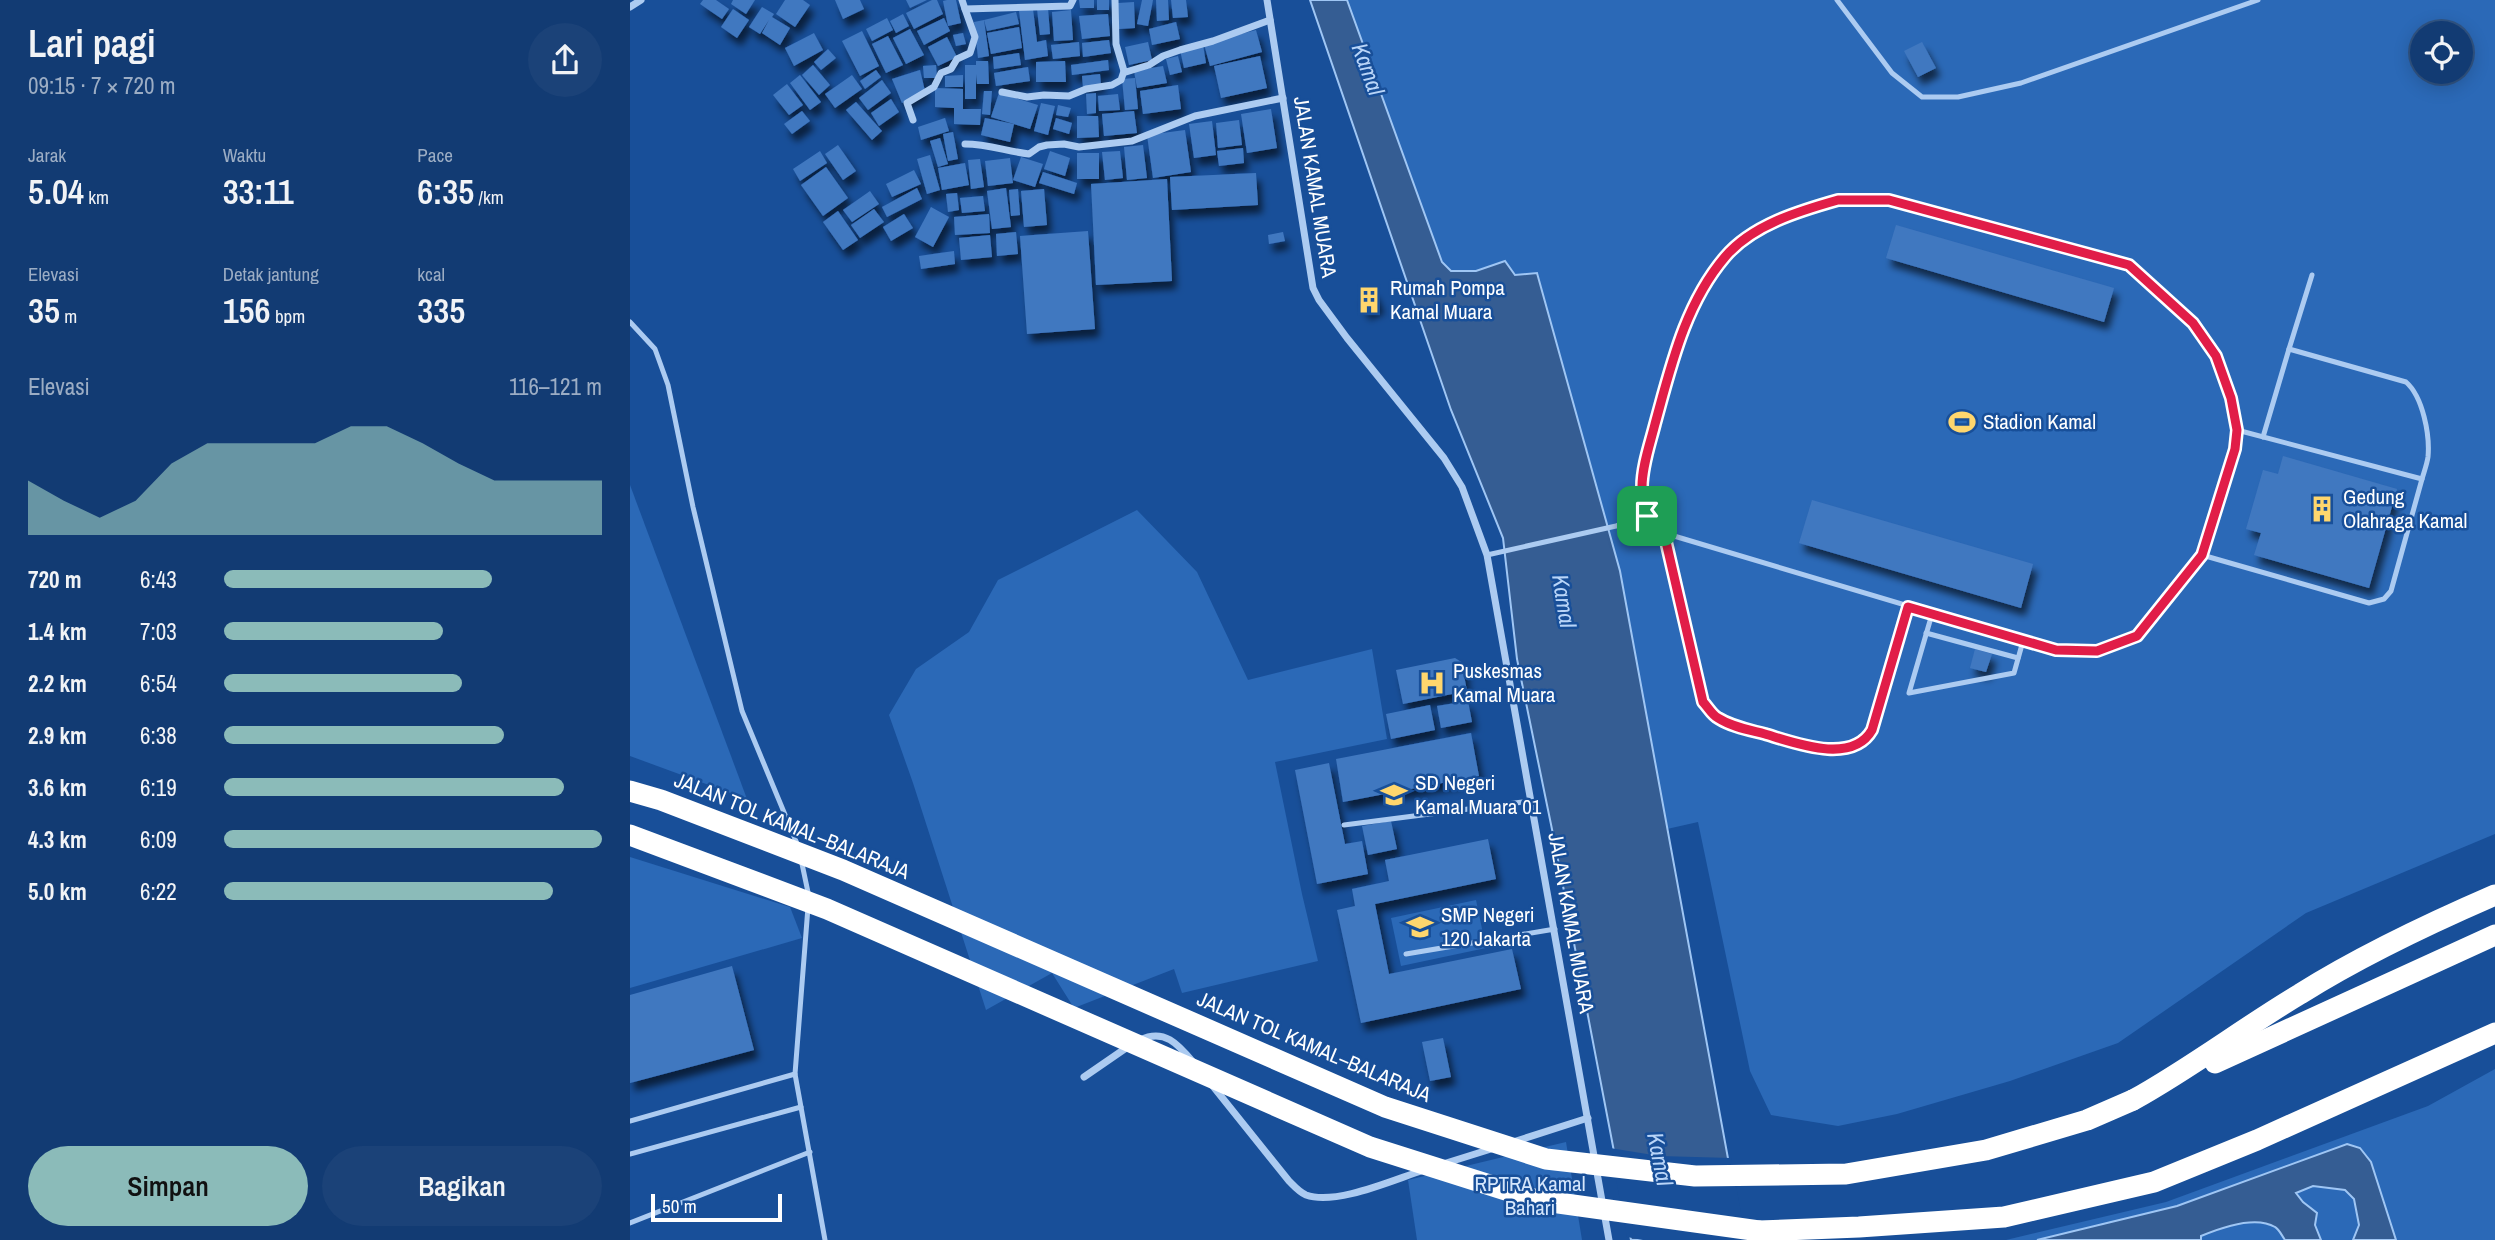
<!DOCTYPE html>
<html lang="id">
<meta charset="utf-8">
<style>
body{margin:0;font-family:"Archivo Narrow",sans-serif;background:#1b4278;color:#f1f3f6;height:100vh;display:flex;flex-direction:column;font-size:26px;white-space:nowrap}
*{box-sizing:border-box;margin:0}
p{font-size:23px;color:#9cadc4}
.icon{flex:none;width:38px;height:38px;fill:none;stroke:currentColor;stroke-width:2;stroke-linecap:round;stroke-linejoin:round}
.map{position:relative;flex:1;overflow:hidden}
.sheet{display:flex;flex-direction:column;background:#123b73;width:630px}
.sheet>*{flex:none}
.buttons{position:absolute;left:1780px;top:21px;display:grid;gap:14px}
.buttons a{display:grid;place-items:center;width:63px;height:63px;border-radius:50%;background:#123b73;box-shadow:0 4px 18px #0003,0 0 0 2px #315585;font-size:35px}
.scale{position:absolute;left:21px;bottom:18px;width:131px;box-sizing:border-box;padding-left:7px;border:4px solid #fff;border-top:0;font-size:19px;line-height:24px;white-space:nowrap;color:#fff;-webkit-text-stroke:5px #184f99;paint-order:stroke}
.pin{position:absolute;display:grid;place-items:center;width:60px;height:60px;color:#fff;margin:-30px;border-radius:14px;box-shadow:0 4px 10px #0006}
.round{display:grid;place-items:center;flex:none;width:74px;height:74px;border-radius:37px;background:#1b4278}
.overview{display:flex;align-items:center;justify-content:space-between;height:119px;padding:0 28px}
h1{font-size:38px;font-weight:600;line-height:52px}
.metrics{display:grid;grid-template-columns:repeat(3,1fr);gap:10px;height:119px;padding:7px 28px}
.metrics div{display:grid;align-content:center}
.metrics b{font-size:35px;font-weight:600}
.metrics small{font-size:19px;font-weight:400}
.metrics p{font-size:19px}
.chart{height:196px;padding:14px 28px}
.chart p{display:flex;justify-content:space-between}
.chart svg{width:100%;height:126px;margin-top:7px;fill:#8bbbb9;opacity:.7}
.action{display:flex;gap:14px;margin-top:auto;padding:14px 28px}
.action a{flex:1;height:80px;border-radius:42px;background:#8bbbb9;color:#111;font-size:28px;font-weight:600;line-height:80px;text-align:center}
.action a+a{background:#1b4278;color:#f1f3f6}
ul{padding:0 28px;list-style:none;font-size:23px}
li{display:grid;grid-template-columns:112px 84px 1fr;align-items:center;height:52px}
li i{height:18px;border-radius:9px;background:#8bbbb9}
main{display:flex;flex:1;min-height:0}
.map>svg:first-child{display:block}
.green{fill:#2b69b7;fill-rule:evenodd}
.water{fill:#355d93;stroke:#9fc6f4;stroke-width:2}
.pier{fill:#184f99}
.building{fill:#4178c0;filter:url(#shadow)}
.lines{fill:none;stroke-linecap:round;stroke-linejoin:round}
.lane{stroke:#accbf1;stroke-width:5}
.street{stroke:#accbf1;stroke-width:7}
.highway{stroke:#fff;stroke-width:21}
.highway-bridge{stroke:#fff;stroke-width:21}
.route-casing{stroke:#fff;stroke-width:14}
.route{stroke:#e11d48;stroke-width:9}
.labels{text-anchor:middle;stroke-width:5;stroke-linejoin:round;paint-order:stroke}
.street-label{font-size:21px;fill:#fff;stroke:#184f99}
.poi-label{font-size:21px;fill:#fff;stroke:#184f99;text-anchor:start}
.park-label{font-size:21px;fill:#d4e6fc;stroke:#184f99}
.water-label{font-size:23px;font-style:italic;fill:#b9d5f8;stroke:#184f99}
</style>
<main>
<section class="sheet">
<div class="overview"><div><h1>Lari pagi</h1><p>09:15 · 7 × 720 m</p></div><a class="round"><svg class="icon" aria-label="share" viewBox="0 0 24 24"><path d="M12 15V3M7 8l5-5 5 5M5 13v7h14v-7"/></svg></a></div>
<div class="metrics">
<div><p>Jarak</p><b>5.04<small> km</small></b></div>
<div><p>Waktu</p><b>33:11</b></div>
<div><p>Pace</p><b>6:35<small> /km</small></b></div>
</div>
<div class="metrics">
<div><p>Elevasi</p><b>35<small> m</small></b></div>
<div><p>Detak jantung</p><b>156<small> bpm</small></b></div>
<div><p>kcal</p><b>335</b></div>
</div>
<div class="chart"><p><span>Elevasi</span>116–121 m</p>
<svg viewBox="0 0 160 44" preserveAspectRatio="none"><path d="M0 44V25L10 32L20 38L30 32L40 19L50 12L60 12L70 12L80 12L90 6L100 6L110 12L120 19L130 25L140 25L150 25L160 25V44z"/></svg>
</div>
<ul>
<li><b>720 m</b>6:43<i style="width:71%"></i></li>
<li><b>1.4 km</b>7:03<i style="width:58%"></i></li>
<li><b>2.2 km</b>6:54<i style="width:63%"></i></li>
<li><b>2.9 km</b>6:38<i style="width:74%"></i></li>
<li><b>3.6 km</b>6:19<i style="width:90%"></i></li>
<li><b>4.3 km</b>6:09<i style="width:100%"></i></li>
<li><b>5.0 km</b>6:22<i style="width:87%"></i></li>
</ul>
<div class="action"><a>Simpan</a><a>Bagikan</a></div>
</section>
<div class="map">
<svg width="1865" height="1240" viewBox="0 0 1865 1240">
<defs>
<filter id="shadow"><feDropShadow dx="4.5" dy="8" stdDeviation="3.5" flood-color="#0009"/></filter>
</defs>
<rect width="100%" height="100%" fill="#184f99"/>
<!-- green -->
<g class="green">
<path d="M717 0H1865V834L1676 913 1488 1043 1380 1081 1267 1114 1208 1126 1141 1115 1120 1071 1068 822 1037 829 990 571 907 274 885 275 875 262 846 271H821L812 262ZM1792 33H1830V72H1792Z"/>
<polygon points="0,485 117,799 0,756"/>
<polygon points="507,510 567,572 618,680 742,649 757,739 645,762 672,894 688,961 552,993 544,969 444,1008 422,973 356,1010 283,783 259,715 286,669 339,632 368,580"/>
<polygon points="0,857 160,907 172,938 0,988"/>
<polygon points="846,900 856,948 771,966 761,918"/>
<polygon points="1865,1069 1865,1240 1376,1240 1536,1202 1798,1106"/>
<polygon points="936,1142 952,1240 787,1240 778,1180"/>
</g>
<!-- water -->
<g class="water">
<polygon points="680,0 717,0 812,262 821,271 846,271 875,261 885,275 907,273 990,571 1113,1240 1001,1240 924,839 887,659 873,538 821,410"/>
<path d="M1717 1144 1730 1148 1741 1162 1766 1240H1723L1729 1225 1724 1199 1715 1190 1683 1186 1666 1193 1673 1202 1687 1213 1685 1225 1691 1240H1655C1652 1236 1649 1229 1645 1227 1625 1215 1590 1228 1571 1236V1240H1407L1547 1206Z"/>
</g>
<!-- pier -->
<polygon class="pier" points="980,1148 1029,1156 1101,1158 1116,1240 1013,1240 997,1237"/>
<!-- building -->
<g class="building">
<polygon points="73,0 86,0 99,9 92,19 70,4"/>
<polygon points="103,0 125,0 116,14 101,4"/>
<polygon points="155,0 173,0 180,5 165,27 146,14"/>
<polygon points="205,0 230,0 234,9 213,19"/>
<polygon points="276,0 297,0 280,8"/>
<polygon points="302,0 307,0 313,14 284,29 276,13"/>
<polygon points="317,0 326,0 331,23 318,26 313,1"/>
<polygon points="449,0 464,0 464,8 450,8"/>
<rect x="467" y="0" width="12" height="10"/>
<polygon points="512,0 523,0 518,26 507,24"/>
<polygon points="526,0 538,0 539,20 527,21"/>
<polygon points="541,0 556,0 558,17 543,18"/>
<polygon points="504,2 505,28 489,29 488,3"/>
<polygon points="132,7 144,14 142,17 160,28 150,45 132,33 139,20 130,34 119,27"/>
<polygon points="418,8 420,34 410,35 407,9"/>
<polygon points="103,9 119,20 107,38 91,27"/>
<polygon points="403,9 407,42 416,40 418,56 395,60 389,11"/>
<polygon points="441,10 443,40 424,41 422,12"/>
<polygon points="386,12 389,24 357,31 354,20"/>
<polygon points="273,14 279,26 266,33 260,21"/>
<polygon points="478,14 480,36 452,39 449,16"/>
<polygon points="257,18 263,30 242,41 236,29"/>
<polygon points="314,18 320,31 294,45 287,31"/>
<polygon points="354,20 359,56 348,58 344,22"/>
<polygon points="546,22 550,39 522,45 519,29"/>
<polygon points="389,27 392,48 361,54 357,33"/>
<polygon points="280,29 294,55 276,64 263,38"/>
<polygon points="626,30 632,52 580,66 574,44"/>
<polygon points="232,31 249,66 230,76 212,41"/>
<polygon points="184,33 193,50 164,66 155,48"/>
<polygon points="333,33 336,44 326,46 323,35"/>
<polygon points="258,36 273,65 256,73 242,44"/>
<polygon points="317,37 327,57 308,66 298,47"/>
<polygon points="479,40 481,53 453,57 452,43"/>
<polygon points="449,42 450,56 423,59 421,45"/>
<polygon points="518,42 522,60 499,65 495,47"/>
<polygon points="1292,42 1306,68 1288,77 1274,51"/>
<polygon points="573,45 576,63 554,68 550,50"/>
<polygon points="198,49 206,58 191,70 184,62"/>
<polygon points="389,53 391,65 364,69 363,57"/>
<polygon points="548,56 552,72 540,75 536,59"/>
<polygon points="630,56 637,88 591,98 584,66"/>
<polygon points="478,60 479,70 442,75 441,65"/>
<polygon points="346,61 358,61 359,84 347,84 346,74 346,99 335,99 335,65 346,65"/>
<polygon points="435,61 436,82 406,82 406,62"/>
<polygon points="183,65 200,85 189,95 172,75"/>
<polygon points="306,65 307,78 294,78 293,66"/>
<polygon points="533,66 537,83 507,88 504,71"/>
<polygon points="398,67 400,81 366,86 364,73"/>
<polygon points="246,70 251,77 235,89 230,81"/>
<polygon points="290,70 295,91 272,103 262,79"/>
<polygon points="470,74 471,85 453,87 452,76"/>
<polygon points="170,75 191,102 180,110 160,83"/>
<polygon points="222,75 232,89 205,108 195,94"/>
<polygon points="333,75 333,87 315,87 315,76"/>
<polygon points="505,78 508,109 495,110 492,79"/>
<polygon points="252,80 261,93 238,110 229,98"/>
<polygon points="157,84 173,105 159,115 143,95"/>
<polygon points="548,85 551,109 513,114 510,91"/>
<polygon points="305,88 333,89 333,109 351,109 350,125 324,124 324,108 305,107"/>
<polygon points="354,91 362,91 360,115 352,114"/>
<polygon points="369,93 408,105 400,129 361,117"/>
<polygon points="466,93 466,113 457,114 456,94"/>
<polygon points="488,94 490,110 469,111 468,96"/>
<polygon points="261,99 269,112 249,126 241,113"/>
<polygon points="226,102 252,131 242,140 216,110"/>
<polygon points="411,103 425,106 418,135 404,131"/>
<polygon points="428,105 441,108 438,117 426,115"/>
<polygon points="641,109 647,148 617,153 611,114"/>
<polygon points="172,111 180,121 162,134 154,124"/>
<polygon points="504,111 507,133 474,136 472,114"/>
<polygon points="447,116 468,116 469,137 447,138"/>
<polygon points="315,118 319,131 291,140 288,127"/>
<polygon points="355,118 384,124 380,142 351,135"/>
<polygon points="426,118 442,123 439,134 423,129"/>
<polygon points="609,120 612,145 588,148 586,123"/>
<polygon points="582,121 586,155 564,158 559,124"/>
<polygon points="555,130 561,172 523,178 517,135"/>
<polygon points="323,132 328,159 318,161 313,134"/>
<polygon points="310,138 318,164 308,167 300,141"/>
<polygon points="208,145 226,171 213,180 195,154"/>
<polygon points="513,145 517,178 497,180 494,147"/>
<polygon points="613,148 614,163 589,166 587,151"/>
<polygon points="190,151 197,163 170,181 163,169"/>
<polygon points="420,151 440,158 435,176 414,169"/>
<polygon points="490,151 493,178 475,180 472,152"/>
<rect x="447" y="153" width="22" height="26"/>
<polygon points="300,155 310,190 297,194 287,159"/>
<polygon points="391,157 413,164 405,187 383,180"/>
<polygon points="380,158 383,183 358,186 355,161"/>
<polygon points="350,159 354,187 341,189 338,160"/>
<polygon points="335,163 339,185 312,190 308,168"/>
<polygon points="196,167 218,198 193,216 171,185"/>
<polygon points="284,170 291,184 262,197 256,184"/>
<polygon points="413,172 447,183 444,194 409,183"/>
<polygon points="626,173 628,205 542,210 540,177"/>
<polygon points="537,179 542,281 466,285 461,184"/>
<polygon points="287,188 292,199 257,217 252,207"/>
<polygon points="376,188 381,227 362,229 357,191"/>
<polygon points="388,189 390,215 381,216 379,190"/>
<polygon points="414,189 417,225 394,227 391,191"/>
<polygon points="240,191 249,204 222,222 213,210"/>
<polygon points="327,193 329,210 318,212 316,194"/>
<polygon points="353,196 355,211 332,213 330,198"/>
<polygon points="301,207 319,217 303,247 285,237"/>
<polygon points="244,209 254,222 230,238 221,225"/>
<polygon points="208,211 228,240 213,250 193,222"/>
<polygon points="274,214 283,228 261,241 253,227"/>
<polygon points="359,214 360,233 325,235 324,217"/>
<polygon points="1266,225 1484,288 1474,322 1256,258"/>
<polygon points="458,231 465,329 397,334 390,236"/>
<polygon points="386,232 388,254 367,256 366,234"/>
<polygon points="653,232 655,241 639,244 638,235"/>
<polygon points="360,235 362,257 331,260 329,238"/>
<polygon points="324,251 325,264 291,269 289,256"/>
<polygon points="743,289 750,306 735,312 728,295"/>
<polygon points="1653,456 1767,489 1739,588 1624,555 1631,533 1616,529 1633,470 1648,474"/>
<polygon points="1182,500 1403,564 1391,608 1169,543"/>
<polygon points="1345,649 1362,654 1356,672 1340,668"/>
<polygon points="825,658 833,663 835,667 834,675 837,691 773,704 766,670"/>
<polygon points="838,701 842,722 811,728 807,706"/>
<polygon points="800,705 805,730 761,739 756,714"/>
<polygon points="841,733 849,776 713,802 706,759"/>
<polygon points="699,763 715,844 732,841 738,874 687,884 665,770"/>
<polygon points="761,821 767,849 738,855 732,826"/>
<polygon points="858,839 866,879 745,904 759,974 882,949 891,989 731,1023 707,910 725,906 722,889 759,881 755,860"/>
<polygon points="102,966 124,1050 0,1083 0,995"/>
<polygon points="813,1038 821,1077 800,1081 792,1042"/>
</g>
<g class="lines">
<!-- lane -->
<g class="lane">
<polyline points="1207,0 1262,73 1292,97 1328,97 1391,83 1628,0"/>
<path d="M1208 200H1259L1499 265 1563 323 1585 356 1601 398 1607 430 1605 449 1572 555 1507 636 1467 651 1426 650 1034 533C1019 518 1013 509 1012 487 1012 466 1020 444 1026 424 1041 366 1055 304 1095 257 1122 225 1169 212 1208 200Z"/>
<polyline points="0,322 25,349 38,385 63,507 112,711 168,846"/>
<polyline points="1659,349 1682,275"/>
<path d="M1633 437 1659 349 1776 382C1793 397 1800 435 1798 457 1797 464 1794 472 1792 479"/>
<path d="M1034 533 1073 702C1077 707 1082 715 1088 718 1101 726 1119 730 1134 734 1168 744 1227 768 1245 723L1278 607"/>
<polyline points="857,555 986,526 1017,516"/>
<polyline points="1572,555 1739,603 1754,599 1761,591 1792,479 1607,430"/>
<polyline points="1302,614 1279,693 1384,673 1393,641"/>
<polyline points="1296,633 1388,658"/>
<polyline points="714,825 901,801"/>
<polyline points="171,859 179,897"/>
<polyline points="178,907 165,1074 195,1240"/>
<polyline points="776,954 925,929"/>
<polyline points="0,1121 165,1074"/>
<polyline points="0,1154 171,1107"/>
<polyline points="0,1223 180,1152"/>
</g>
<!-- street -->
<g class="street">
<polyline points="332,0 335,9 440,6 443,0"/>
<polyline points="485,0 486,44 494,71 496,72 519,65 533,56 550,50 583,41 640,20"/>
<polyline points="637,0 683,288 689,300 717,338 814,458 832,487 857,555 979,1240"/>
<polyline points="0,7 11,0"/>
<polyline points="372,92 397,97 414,95 439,96 456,89 482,85 491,80 494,71"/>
<polyline points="283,120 277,103 304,87 311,73 321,69 327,59 340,53 345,37 335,9"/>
<path d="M335 144C357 144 376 151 399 154L409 147 417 145 434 144 449 147 502 141 565 116 653 98"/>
<path d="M510 1040C534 1028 548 1044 563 1062"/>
<polyline points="454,1077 499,1046"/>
<path d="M582 1085 659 1181C664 1186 669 1192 676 1195 706 1206 765 1179 794 1170"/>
<polyline points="883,1142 958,1118"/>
<polyline points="813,1164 861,1149"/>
</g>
<!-- highway -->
<g class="highway">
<polyline points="1585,1063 1865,935"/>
<path d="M1503 1100C1561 1068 1613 1028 1670 994 1732 955 1798 924 1865 895"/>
<polyline points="1129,1231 1229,1227 1374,1217 1524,1182 1627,1140 1865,1033"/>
</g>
<!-- highway-bridge -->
<g class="highway-bridge">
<polyline points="0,791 31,800 213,870 755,1107 916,1159 1065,1176 1216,1174 1356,1150 1457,1120 1503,1100"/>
<polyline points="0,835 197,909 740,1147 907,1200 1129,1231"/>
</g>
</g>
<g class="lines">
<!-- route casing -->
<g class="route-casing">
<path id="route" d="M1208 200H1259L1499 265 1563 323 1586 356 1601 398 1607 430 1605 449 1572 555 1507 636 1467 651 1426 650 1278 607 1242 730C1222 765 1165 743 1135 734 1120 730 1102 727 1088 718 1082 715 1078 707 1073 702L1034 533C1019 518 1013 509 1012 487 1012 466 1020 444 1025 424 1041 366 1055 304 1095 257 1122 225 1169 211 1208 200Z"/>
</g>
<!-- route -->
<use href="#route" class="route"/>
</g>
<!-- icons -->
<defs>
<g id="building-bare" transform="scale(2.1)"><path d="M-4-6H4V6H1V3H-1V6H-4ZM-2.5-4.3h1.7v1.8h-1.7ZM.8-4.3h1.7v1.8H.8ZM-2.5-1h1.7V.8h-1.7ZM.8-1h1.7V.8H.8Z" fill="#ffd66d" stroke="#184f99" stroke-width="2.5" paint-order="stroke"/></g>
<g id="stadium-bare" transform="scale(2.1)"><path d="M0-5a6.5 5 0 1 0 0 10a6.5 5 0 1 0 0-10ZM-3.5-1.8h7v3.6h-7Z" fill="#ffd66d" stroke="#184f99" stroke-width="2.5" paint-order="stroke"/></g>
<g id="hospital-bare" transform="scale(2.1)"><path d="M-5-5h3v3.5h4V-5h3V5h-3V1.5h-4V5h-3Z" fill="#ffd66d" stroke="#184f99" stroke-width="2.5" paint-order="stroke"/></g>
<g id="school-bare" transform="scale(2.1)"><path d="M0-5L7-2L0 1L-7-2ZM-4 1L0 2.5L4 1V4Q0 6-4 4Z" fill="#ffd66d" stroke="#184f99" stroke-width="2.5" paint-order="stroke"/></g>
</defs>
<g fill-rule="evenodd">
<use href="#building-bare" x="739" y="300"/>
<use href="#stadium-bare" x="1332" y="422"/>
<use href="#building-bare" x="1692" y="509"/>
<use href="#hospital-bare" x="802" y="683"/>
<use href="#school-bare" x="764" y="795"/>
<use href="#school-bare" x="790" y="927"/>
</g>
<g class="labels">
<!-- street labels -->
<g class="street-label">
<text transform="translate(685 187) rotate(81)" y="7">JALAN KAMAL MUARA</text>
<text transform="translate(162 826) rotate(22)" y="7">JALAN TOL KAMAL–BALARAJA</text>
<text transform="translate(941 923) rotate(80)" y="7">JALAN KAMAL MUARA</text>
<text transform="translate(684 1047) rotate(23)" y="7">JALAN TOL KAMAL–BALARAJA</text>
</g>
<!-- poi labels -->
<g class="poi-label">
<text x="760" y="295">Rumah Pompa<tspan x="760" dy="24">Kamal Muara</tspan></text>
<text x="1353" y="429">Stadion Kamal</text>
<text x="1713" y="504">Gedung<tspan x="1713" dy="24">Olahraga Kamal</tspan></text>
<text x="823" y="678">Puskesmas<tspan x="823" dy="24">Kamal Muara</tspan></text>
<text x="785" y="790">SD Negeri<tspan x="785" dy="24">Kamal Muara 01</tspan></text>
<text x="811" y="922">SMP Negeri<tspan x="811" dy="24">120 Jakarta</tspan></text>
</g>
<!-- park labels -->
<g class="park-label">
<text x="900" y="1191">RPTRA Kamal<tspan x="900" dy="24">Bahari</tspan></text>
</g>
<!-- water labels -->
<g class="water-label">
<text transform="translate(738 69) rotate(70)" y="8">Kamal</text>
<text transform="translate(934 601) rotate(81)" y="8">Kamal</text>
<text transform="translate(1030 1159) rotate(79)" y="8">Kamal</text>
</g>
</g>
</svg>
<div class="buttons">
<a><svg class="icon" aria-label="locate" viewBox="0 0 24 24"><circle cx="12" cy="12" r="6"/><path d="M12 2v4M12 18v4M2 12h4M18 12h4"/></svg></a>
</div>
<div class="scale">50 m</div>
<div class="pin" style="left:1017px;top:516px;background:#1e9e55"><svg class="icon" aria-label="arrive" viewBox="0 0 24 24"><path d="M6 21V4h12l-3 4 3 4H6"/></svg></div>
</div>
</main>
